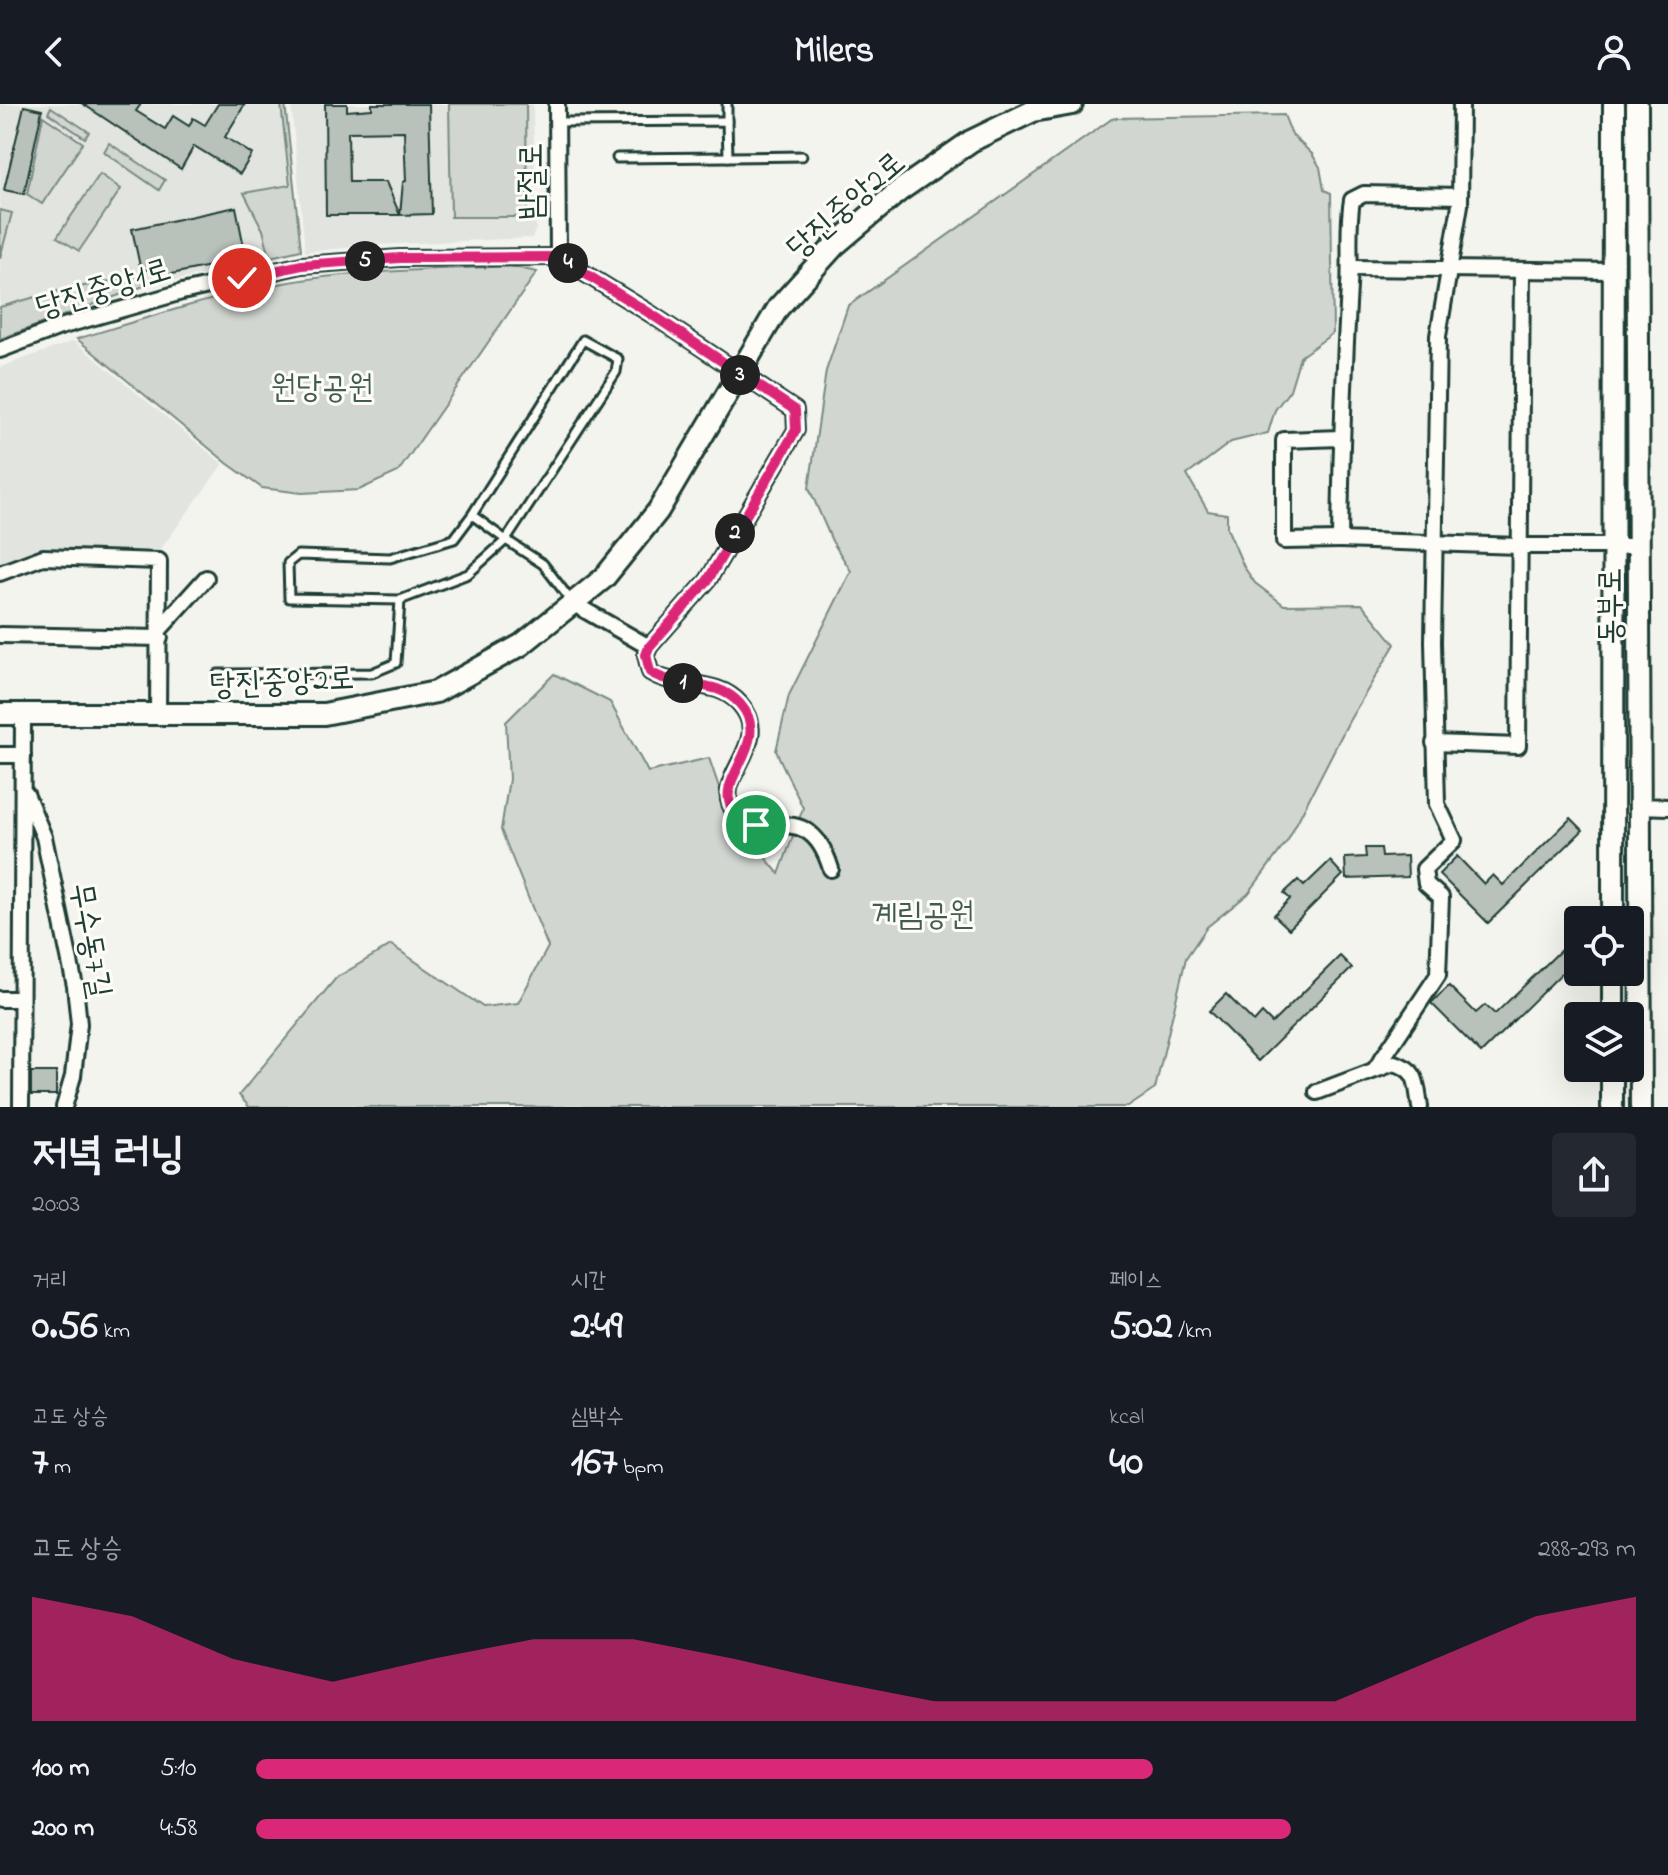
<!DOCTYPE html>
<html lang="ko">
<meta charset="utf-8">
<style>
body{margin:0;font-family:"Indie Flower","Poor Story",sans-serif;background:#242831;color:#f1f3f6;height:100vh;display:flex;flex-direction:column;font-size:30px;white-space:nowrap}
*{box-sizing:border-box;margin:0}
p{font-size:26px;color:#9ea1a6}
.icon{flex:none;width:44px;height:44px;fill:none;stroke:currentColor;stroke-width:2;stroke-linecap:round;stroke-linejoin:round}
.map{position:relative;height:1003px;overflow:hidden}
.panel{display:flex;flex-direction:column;background:#171b24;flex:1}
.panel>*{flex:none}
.tools{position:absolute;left:1564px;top:802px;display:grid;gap:16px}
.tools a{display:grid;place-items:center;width:80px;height:80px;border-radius:8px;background:#171b24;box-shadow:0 8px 32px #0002;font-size:40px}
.pin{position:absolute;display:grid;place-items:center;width:68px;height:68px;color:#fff;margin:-34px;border:4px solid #fff;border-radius:50%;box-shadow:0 2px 8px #0007}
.km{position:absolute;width:40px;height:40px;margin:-20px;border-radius:50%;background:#222;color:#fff;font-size:22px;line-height:40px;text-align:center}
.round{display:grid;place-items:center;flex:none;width:84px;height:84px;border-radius:8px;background:#242831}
.headline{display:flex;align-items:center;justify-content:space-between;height:136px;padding:0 32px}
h1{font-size:44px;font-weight:700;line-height:60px}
.stats{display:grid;grid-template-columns:repeat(3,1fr);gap:12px;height:136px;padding:8px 32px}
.stats div{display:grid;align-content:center}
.stats b{font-size:40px;font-weight:700}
.stats small{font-size:22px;font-weight:400}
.stats p{font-size:22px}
.chart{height:224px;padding:16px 32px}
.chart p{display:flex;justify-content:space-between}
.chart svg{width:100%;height:144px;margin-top:8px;fill:#db2777;opacity:.7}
ul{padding:0 32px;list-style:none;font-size:26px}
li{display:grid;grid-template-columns:128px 96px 1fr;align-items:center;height:60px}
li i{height:20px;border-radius:10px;background:#db2777}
header{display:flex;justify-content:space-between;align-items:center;height:104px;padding:0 32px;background:#171b24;font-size:36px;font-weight:700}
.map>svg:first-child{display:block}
.built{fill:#e2e5df}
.green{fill:#d1d6d1;stroke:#788a82;stroke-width:2}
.building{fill:#b9c1bb;stroke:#1f3d34;stroke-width:2}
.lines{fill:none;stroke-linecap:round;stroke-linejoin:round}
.lane-casing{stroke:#1f3d34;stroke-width:13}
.street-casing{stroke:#1f3d34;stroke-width:20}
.secondary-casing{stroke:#1f3d34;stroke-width:26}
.lane{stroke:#fdfcf7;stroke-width:7}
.street{stroke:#fdfcf7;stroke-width:14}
.secondary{stroke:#fdfcf7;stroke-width:20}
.route-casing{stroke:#fff;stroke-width:16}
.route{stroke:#db2777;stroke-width:10}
.labels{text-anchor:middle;stroke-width:6;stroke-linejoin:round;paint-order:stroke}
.street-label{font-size:32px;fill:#1f3d34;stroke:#fdfcf7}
.park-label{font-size:32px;fill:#435c53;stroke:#fdfcf7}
</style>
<header><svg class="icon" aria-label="back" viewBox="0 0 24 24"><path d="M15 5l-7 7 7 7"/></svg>Milers<svg class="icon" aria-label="person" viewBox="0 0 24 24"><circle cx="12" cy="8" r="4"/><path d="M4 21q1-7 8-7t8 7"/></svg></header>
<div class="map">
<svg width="1668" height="1003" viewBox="0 0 1668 1003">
<rect width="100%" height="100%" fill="#f4f4ef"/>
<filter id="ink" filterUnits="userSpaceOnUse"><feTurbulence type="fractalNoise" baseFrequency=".0125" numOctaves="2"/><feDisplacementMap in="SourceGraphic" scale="16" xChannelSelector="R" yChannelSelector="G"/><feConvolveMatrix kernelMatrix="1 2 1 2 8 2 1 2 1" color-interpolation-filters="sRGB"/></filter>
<g filter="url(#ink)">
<!-- built -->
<g class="built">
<polygon points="0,0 287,0 302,147 144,184 0,237"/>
<polygon points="291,0 533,0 536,125 532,134 375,141 305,148"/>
<polygon points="74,237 223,360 160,446 37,446 0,460 0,263"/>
</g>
<!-- green -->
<g class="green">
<polygon points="281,0 285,0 301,146 270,153 263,126 244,89 290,81"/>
<polygon points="449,0 526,0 527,113 451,113"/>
<polygon points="51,3 89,28 85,34 48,9"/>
<polygon points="1284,11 1292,31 1312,50 1320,63 1324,86 1331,89 1333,229 1300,253 1290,286 1275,306 1268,329 1231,338 1187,371 1208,407 1227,410 1227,424 1244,463 1255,479 1284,501 1362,500 1395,540 1349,617 1288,736 1248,790 1207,823 1186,854 1155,985 1128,1003 249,1003 239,991 336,874 391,841 483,903 518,899 548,843 501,726 509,675 506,618 554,570 610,598 648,668 709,654 724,698 741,724 779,770 803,704 776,647 789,591 851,467 832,437 809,384 826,267 848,202 1113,14"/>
<polygon points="43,12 83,39 42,100 27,90"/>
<polygon points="109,39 165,76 159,86 104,48"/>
<polygon points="100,70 121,85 79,147 57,133"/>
<polygon points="0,106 12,109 0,154"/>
<path d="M509 162 537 168 398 368 359 386 302 389 262 384 227 359 77 235C147 214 217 191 289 178 360 166 437 166 509 162Z"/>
<polygon points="141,171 144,182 0,235 0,203 53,188"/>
</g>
<!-- building -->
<g class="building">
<polygon points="83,0 141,0 136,7 165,25 173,12 189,22 193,14 205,21 218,0 245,0 225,33 252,50 240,70 194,42 181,65"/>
<polygon points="325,0 347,0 347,7 372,5 372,0 429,0 432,110 400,111 403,78 406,77 404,27 348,28 349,78 386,78 400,111 326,111"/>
<polygon points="24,2 42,6 24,90 4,86"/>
<polygon points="236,103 245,148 233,151 234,157 162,172 160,162 141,167 132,125"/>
<polygon points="1571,714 1583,726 1488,819 1439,770 1457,752 1484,780 1493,771 1503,781"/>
<polygon points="1365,744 1381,744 1382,753 1407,752 1408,773 1346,775 1345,754 1366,753"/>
<polygon points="1330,757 1343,771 1289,825 1274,811 1290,795 1284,789 1298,776 1304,782"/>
<polygon points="1563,844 1575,856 1481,949 1431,899 1449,882 1476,909 1485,901 1495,910"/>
<polygon points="1340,852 1352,864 1258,957 1209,907 1226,890 1254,918 1262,909 1272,919"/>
<rect x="31" y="968" width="25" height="23"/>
</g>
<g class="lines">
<!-- lane casing -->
<g class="lane-casing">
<g id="lane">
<polyline points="727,0 727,17"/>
<polyline points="557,18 727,17 728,53 802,52"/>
<polyline points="617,54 728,53"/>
<polyline points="472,411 454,435 390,454 298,451 288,459 289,494 400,496 468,470 506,436 472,411 583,236 618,255 616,268 506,436 543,460 572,498"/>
<polyline points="218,570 372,569 396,559 400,496"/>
</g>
</g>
<!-- street casing -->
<g class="street-casing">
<g id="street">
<polyline points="557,0 558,153"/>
<path d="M1460 92 1364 90 1352 96C1347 124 1351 153 1349 182 1344 267 1341 351 1340 436L1519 442H1639"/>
<polyline points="558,153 651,210 795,306 796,326 708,476 649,543 574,500"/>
<polyline points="1350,164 1614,167"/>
<polyline points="0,246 60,223 182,188 302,161 400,154 558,153"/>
<polyline points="1340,436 1284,437 1284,336 1341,334"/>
<polyline points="0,469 43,453 159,457 158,611"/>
<polyline points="160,525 206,474"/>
<polyline points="0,531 160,534"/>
<path d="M649 543 646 551 650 568C679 586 716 573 740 600 776 640 708 675 735 708 762 742 808 690 831 765"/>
<polyline points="1434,639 1518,642 1522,167"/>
<polyline points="0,651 23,651"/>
<polyline points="26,690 44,733 75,882 79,920 73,972 64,1003"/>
<polyline points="1640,702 1668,703"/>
<polyline points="0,895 20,895"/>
<polyline points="1376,964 1438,871 1441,793 1426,780 1424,765 1454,736 1437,700 1433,538 1438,232 1460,101 1461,0"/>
<path d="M1317 988 1394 959C1419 966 1416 980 1420 1003"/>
<polyline points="21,1003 23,611"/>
</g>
</g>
<!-- secondary casing -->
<g class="secondary-casing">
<g id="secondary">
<polyline points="1637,0 1641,1003"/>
<polyline points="0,610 324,610 436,588 521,541 604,474 658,407 778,204 835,141 899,87 971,37 1033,7 1072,0"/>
<polyline points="1613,816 1614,0"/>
<polyline points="1613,912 1613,868"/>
<polyline points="1612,1003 1612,964"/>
</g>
</g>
<!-- lane -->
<use href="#lane" class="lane"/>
<!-- street -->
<use href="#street" class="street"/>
<!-- secondary -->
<use href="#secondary" class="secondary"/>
</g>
</g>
<g class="lines" filter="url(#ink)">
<!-- route casing -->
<g class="route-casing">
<path id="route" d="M242 174 302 161 400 154 558 153 651 210 795 306 796 326 708 476 649 543 646 551 650 568C679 586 716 573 740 600 781 646 684 691 756 721"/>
</g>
<!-- route -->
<use href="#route" class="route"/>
</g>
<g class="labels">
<!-- street labels -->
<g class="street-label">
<text transform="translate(530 77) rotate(-90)" y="11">밤절로</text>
<text transform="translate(845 100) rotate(-41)" y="11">당진중앙2로</text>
<text transform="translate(103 183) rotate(-17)" y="11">당진중앙1로</text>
<text transform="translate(1609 502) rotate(-90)" y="11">동부로</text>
<text transform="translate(282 576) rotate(-3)" y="11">당진중앙2로</text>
<text transform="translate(92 836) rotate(80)" y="11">무수동7길</text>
</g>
<!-- park labels -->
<g class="park-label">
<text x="322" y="293">원당공원</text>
<text x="923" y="820">계림공원</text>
</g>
</g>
</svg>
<div class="tools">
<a><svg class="icon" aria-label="locate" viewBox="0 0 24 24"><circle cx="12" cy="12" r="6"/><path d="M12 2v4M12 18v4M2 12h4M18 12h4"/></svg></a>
<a><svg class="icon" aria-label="layers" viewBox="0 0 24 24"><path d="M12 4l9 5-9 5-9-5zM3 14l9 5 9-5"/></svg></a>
</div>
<div class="pin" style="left:756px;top:721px;background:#1e9e55"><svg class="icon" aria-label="arrive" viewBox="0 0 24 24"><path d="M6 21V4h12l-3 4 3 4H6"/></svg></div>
<div class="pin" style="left:242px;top:174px;background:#d93025"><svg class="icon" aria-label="check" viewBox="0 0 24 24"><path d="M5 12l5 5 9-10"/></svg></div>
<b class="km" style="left:683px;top:579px">1</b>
<b class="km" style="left:735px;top:429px">2</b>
<b class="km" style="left:740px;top:271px">3</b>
<b class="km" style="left:568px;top:159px">4</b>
<b class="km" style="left:365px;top:157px">5</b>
</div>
<section class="panel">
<div class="headline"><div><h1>저녁 러닝</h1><p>20:03</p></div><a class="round"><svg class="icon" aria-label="share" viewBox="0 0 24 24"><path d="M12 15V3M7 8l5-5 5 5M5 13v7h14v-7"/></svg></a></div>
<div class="stats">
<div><p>거리</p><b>0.56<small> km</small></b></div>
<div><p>시간</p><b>2:49</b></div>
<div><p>페이스</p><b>5:02<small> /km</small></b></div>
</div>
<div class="stats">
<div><p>고도 상승</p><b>7<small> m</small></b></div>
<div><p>심박수</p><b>167<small> bpm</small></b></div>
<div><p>kcal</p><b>40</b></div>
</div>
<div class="chart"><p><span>고도 상승</span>288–293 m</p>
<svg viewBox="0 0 160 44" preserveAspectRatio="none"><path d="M0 44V6L10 12L20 25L30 32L40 25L50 19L60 19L70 25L80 32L90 38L100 38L110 38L120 38L130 38L140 25L150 12L160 6V44z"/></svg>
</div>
<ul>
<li><b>100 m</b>5:10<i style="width:65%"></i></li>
<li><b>200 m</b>4:58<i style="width:75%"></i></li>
</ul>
</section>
